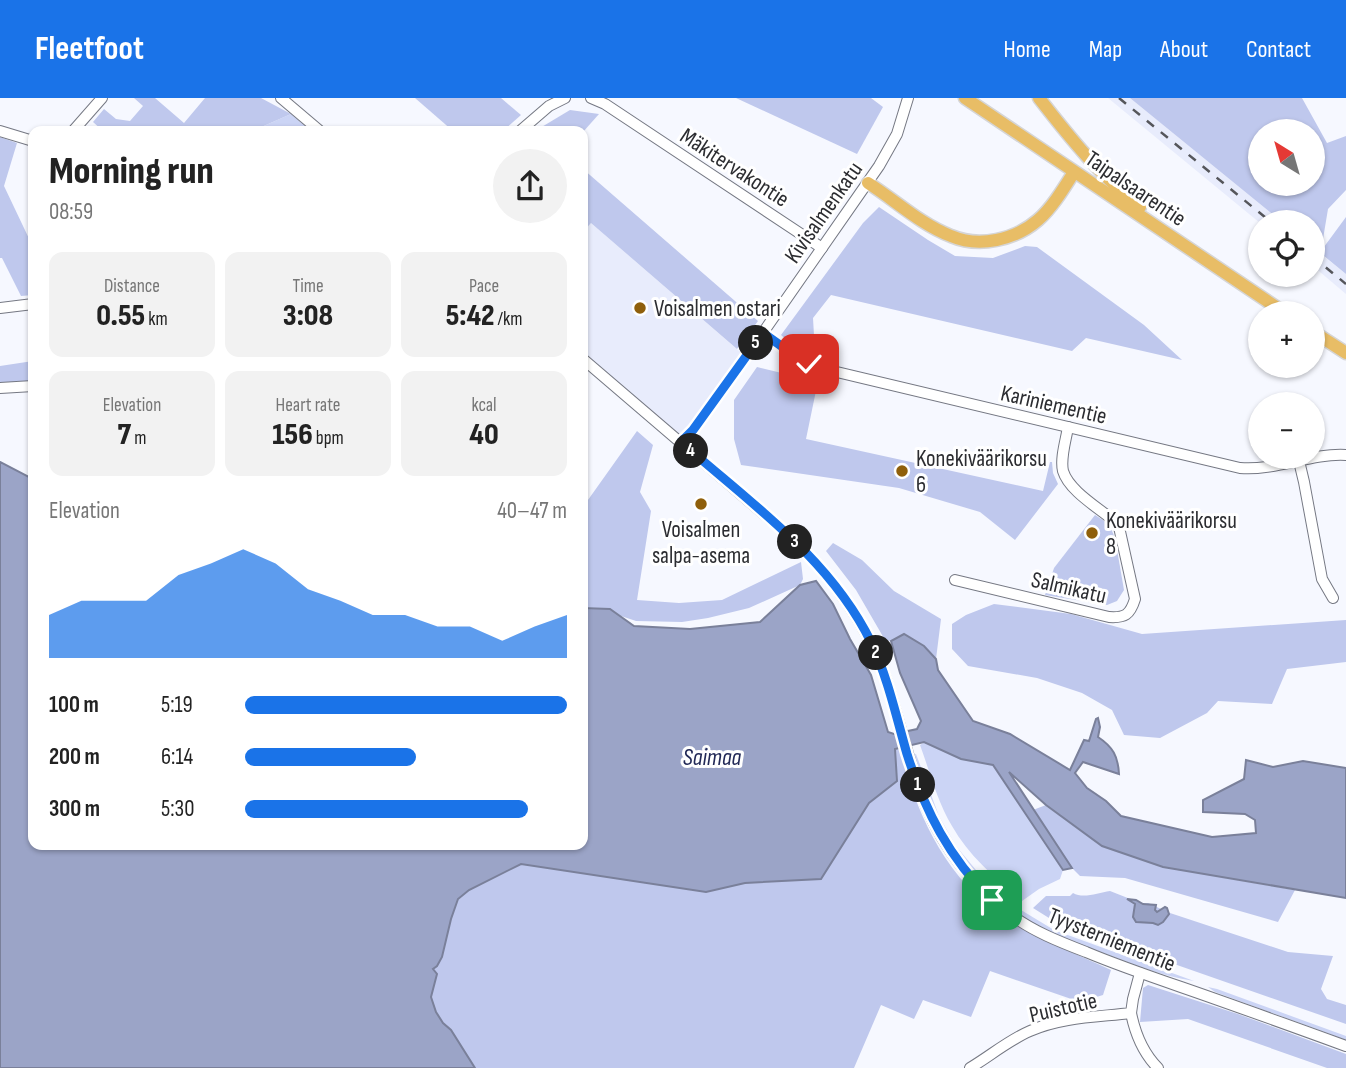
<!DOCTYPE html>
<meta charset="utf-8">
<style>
body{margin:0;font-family:"Sofia Sans Condensed",sans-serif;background:#f2f2f2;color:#222;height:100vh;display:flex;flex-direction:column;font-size:26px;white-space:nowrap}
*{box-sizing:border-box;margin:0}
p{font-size:23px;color:#767676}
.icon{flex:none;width:38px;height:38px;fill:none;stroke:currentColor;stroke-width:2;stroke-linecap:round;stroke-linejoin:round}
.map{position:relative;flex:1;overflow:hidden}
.panel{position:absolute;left:28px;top:28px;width:560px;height:724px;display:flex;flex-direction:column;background:#fff;border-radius:14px;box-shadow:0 2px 5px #0004}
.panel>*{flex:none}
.needle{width:46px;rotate:323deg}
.buttons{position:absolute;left:1248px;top:21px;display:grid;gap:14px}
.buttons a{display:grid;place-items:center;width:77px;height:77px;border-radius:50%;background:#fff;box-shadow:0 2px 5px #0004;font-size:35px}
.pin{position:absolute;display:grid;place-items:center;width:60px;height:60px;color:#fff;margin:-30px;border-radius:14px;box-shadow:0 4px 10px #0006}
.km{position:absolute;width:35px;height:35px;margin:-18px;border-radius:50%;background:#222;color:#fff;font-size:19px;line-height:35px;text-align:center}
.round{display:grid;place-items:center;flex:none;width:74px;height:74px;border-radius:37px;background:#f2f2f2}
.overview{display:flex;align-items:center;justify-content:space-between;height:119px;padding:0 21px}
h1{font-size:38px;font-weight:800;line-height:52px}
.stats{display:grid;grid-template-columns:repeat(3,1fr);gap:10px;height:119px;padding:7px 21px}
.stats div{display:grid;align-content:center;border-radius:14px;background:#f2f2f2;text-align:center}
.stats b{font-size:30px;font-weight:800}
.stats small{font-size:19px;font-weight:400}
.stats p{font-size:19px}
.chart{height:196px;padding:14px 21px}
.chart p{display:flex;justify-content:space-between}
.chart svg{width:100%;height:126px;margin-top:7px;fill:#1a73e8;opacity:.7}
ul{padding:0 21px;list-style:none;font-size:23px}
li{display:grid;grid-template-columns:112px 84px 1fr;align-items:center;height:52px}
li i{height:18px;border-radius:9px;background:#1a73e8}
header{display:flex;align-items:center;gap:42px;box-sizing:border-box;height:98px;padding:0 35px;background:#1a73e8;color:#fff}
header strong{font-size:33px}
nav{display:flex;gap:38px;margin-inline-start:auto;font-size:24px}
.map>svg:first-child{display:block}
.built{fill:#e8ecfc}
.green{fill:#cbd4f5}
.forest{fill:#bfc8ed;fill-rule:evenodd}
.water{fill:#9ba4c7;stroke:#7a809a;stroke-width:2}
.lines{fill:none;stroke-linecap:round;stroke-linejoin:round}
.minor-casing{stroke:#757883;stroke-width:12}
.major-casing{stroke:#d5d5d6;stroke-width:15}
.minor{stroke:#fff;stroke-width:10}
.major{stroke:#e8bd66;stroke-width:12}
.rail{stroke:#55565b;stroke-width:2.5;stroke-dasharray:9 9;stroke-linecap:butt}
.route-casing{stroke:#fff;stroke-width:14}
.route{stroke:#1a73e8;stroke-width:9}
.poi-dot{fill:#8f5f0b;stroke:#fff;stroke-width:2.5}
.labels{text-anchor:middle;stroke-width:6;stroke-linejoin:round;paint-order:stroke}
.street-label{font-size:23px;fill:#2c2d31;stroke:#fff}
.poi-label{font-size:23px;fill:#2c2d31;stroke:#fff;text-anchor:start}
.water-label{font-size:24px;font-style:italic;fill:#222957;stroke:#fff}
</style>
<header>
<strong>Fleetfoot</strong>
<nav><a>Home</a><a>Map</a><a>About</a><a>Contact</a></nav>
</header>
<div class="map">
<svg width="1346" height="970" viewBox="0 0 1346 970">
<rect width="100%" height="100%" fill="#f6f8ff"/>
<!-- built -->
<g class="built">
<polygon points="1108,0 1130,0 1282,124 1260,125"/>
<polygon points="591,125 746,259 681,344 583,261 583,134"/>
<polygon points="1312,149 1346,176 1346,196 1313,168"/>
</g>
<!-- green -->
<g class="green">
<polygon points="291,16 311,33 252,33"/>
<path d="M925 644 961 661 993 667 1063 772 1060 781 1039 791 1022 803C996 781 969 758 952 728 937 703 930 674 920 647Z"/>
<path d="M916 656 939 718 956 748 981 778 1002 799 1021 812 1054 832 1194 883C1161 878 1130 865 1098 853 1085 848 1071 843 1058 838 1006 815 959 770 936 717 927 697 920 677 913 657Z"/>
<polygon points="1208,889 1217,891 1346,938 1346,942 1215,894"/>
</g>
<!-- forest -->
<g class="forest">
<polygon points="134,0 155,0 184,25 205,0 261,0 291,16 252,33 103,33 93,24 104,11 116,21 130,23 143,8"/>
<polygon points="415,0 501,0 521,17 503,33 453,33"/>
<polygon points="736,0 871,0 883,9 857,56"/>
<path d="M1130 0H1302L1327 45 1346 38V92L1328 111 1321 153 1346 119V176L1313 149 1312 124H1282ZM1260 33H1312V86H1260Z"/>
<polygon points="570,12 599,16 583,34 535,33"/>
<polygon points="0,39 17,45 4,88 33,149 33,197 21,198 2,160 0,160"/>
<polygon points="583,71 758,223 737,251 591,125 583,134"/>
<polygon points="879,109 928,142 955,158 993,160 1025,148 1037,149 1144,227 1182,262 1086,240 1072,253 831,197 813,220 815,255 800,254 781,237 863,125"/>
<polygon points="33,263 33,294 0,294 0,268"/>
<polygon points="757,269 790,277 795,270 818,283 806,341 1043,393 1050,364 1052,364 1053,375 1058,386 1015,442 980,414 899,390 741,367 734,341 734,302"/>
<polygon points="637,333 653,347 640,394 651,413 637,502 679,505 722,502 801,464 803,481 800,487 749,510 708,520 682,524 636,523 621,518 610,511 583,510 583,409"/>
<polygon points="1095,417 1109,426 1115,440 1124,492 1117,503 1107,507 1045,497 1054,470"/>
<polygon points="833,445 862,462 894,493 941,521 936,561 924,548 904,536 891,543 885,542 856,492 826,453"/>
<polygon points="994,506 1071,516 1142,536 1346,522 1346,564 1287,571 1272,606 1218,603 1207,615 1160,640 1124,637 1112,612 1082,595 1037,580 968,568 952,551 952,526 966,517"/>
<path d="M901 650C913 711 947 782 1001 817 1036 839 1074 855 1111 872L1103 897 1080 904 990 873 971 919 923 902 914 921 881 907 854 970H475L451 932 443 925 436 914 431 899 437 877 433 871 442 859 451 821 458 801 469 792 521 766 706 794 745 785 821 781 869 705 897 683 895 651Z"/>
<polygon points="1046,707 1102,748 1163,769 1295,792 1278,824 1125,780 1080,778 1072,770 1033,712"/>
<path d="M1110 793 1143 806 1148 805 1170 815 1288 854 1333 858 1321 891 1327 901 1346 907V926L1057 825 1033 810 1046 798H1070L1073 795C1083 801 1098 795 1110 793Z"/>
<polygon points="1148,887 1238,916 1346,956 1346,970 1327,970 1188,921 1140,924 1143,890"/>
</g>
<!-- water -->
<g class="water">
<path d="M0 364 33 381V747H583V510L610 511 634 528 690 531 760 524 800 487 816 483 833 506 850 541 871 577 888 634 894 636 917 631 921 623 900 575 891 543 904 536 924 548 936 561 938 572 973 623 1010 636 1070 672 1084 642 1089 643 1096 621 1098 620 1100 629 1098 639C1113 649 1118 658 1119 676L1083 664 1075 675 1087 690 1106 703 1121 718 1212 739 1256 735 1255 722 1245 716 1203 714V702L1244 681 1246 662 1273 669 1303 663 1346 670V800L1163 769 1102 748 1046 707 1009 674 1072 770 1063 772 993 667 961 661 924 644 895 651 897 683 869 705 821 781 745 785 706 794 521 766 469 792 458 801 451 821 442 859 437 868 433 871 437 876 431 899 436 914 443 925 451 932 475 970H0Z"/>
<polygon points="1127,801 1136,802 1143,806 1156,807 1155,812 1157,814 1165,809 1167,810 1169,816 1163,824 1158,827 1153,825 1136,824 1133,819 1135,806"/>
</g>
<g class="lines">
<!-- minor casing -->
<g class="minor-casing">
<g id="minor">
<polyline points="281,0 320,33"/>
<polyline points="591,0 605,6 822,150"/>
<polyline points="0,33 33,43"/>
<polyline points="73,33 102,0"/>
<polyline points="520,33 549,8 565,0"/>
<polyline points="0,210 33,206"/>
<path d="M763 235 798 260 820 270 1240 370C1276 373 1310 355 1346 357"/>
<path d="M583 261 785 434C829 475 867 524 886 581 900 624 909 667 926 708 944 750 973 789 1010 816 1032 833 1060 844 1086 854 1117 867 1149 878 1181 889 1236 908 1291 928 1346 948"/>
<polyline points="0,290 33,288"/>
<polyline points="681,344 693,332 746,259 879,68 897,36 908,0"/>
<polyline points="1299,363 1304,384 1322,481 1333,500"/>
<path d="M955 482 1109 519C1125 520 1130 517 1135 501L1119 429 1114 423C1099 410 1069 393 1063 373 1060 360 1066 342 1068 329"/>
<path d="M1131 915C1135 935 1143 955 1158 970"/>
<path d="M970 970C990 958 1009 942 1030 933 1061 919 1098 919 1131 915L1133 901 1140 875"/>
</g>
</g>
<!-- major casing -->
<g class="major-casing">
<g id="major">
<polyline points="965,0 1285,215"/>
<path d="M1039 0C1070 40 1101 78 1140 109"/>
<path d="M868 85C895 102 920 126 951 138 979 150 1015 142 1038 122 1052 110 1064 90 1074 74"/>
<polyline points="1312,233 1346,255"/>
</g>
</g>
<!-- minor -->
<use href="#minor" class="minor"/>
<!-- major -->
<use href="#major" class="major"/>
<!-- rail -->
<g class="rail">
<polyline points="1119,0 1271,124"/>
<polyline points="1312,158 1346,186"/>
</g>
</g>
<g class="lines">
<!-- route casing -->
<g class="route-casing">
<path id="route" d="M809 266 798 260 763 235 693 332 681 344C749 404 830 460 871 544 888 580 896 618 907 656 925 713 949 760 992 802"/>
</g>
<!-- route -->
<use href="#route" class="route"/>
</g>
<!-- markers -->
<g class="poi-dot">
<circle cx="640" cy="210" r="7"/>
<circle cx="902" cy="373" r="7"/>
<circle cx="701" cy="406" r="7"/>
<circle cx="1092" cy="435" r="7"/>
</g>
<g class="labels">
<!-- street labels -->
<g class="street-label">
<text transform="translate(735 69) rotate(33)" y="8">Mäkitervakontie</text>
<text transform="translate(1136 90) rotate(34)" y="8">Taipalsaarentie</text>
<text transform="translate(823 114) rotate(-55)" y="8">Kivisalmenkatu</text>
<text transform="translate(1054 306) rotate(13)" y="8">Kariniementie</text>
<text transform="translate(1069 489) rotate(13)" y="8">Salmikatu</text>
<text transform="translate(1112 841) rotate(22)" y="8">Tyysterniementie</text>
<text transform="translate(1063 909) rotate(-13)" y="8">Puistotie</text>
</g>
<!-- poi labels -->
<g class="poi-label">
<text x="654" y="218">Voisalmen ostari</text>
<text x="916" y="368">Konekiväärikorsu<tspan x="916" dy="26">6</tspan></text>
<text x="1106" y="430">Konekiväärikorsu<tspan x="1106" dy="26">8</tspan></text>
<text x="701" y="439" text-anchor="middle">Voisalmen<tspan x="701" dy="26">salpa-asema</tspan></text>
</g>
<!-- water labels -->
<g class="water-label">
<text x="712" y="667">Saimaa</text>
</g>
</g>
</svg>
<div class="buttons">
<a><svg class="needle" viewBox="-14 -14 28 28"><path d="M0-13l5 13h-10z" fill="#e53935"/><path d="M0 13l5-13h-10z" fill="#767676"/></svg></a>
<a><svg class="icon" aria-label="locate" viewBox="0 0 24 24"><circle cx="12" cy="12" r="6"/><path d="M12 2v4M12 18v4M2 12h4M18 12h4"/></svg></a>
<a>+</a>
<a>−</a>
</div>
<div class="pin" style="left:992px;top:802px;background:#1e9e55"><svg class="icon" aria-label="arrive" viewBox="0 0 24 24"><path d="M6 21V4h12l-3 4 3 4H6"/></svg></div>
<div class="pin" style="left:809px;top:266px;background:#d93025"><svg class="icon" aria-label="check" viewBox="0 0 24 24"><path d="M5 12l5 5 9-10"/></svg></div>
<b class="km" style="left:918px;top:687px">1</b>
<b class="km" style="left:876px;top:555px">2</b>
<b class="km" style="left:795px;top:444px">3</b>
<b class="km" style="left:691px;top:353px">4</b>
<b class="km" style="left:756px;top:245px">5</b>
<section class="panel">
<div class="overview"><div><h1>Morning run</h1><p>08:59</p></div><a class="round"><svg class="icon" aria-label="share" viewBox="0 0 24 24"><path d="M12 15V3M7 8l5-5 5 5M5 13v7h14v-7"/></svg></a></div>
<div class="stats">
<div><p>Distance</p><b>0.55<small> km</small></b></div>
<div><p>Time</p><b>3:08</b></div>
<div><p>Pace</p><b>5:42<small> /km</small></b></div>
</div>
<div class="stats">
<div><p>Elevation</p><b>7<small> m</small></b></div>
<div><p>Heart rate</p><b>156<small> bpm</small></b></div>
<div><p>kcal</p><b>40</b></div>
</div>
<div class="chart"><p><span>Elevation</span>40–47 m</p>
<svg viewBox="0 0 160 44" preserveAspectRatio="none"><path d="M0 44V29L10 24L20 24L30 24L40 15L50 11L60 6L70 11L80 20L90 24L100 29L110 29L120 33L130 33L140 38L150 33L160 29V44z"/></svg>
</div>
<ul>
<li><b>100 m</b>5:19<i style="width:100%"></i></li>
<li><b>200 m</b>6:14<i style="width:53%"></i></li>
<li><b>300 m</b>5:30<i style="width:88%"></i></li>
</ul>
</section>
</div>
